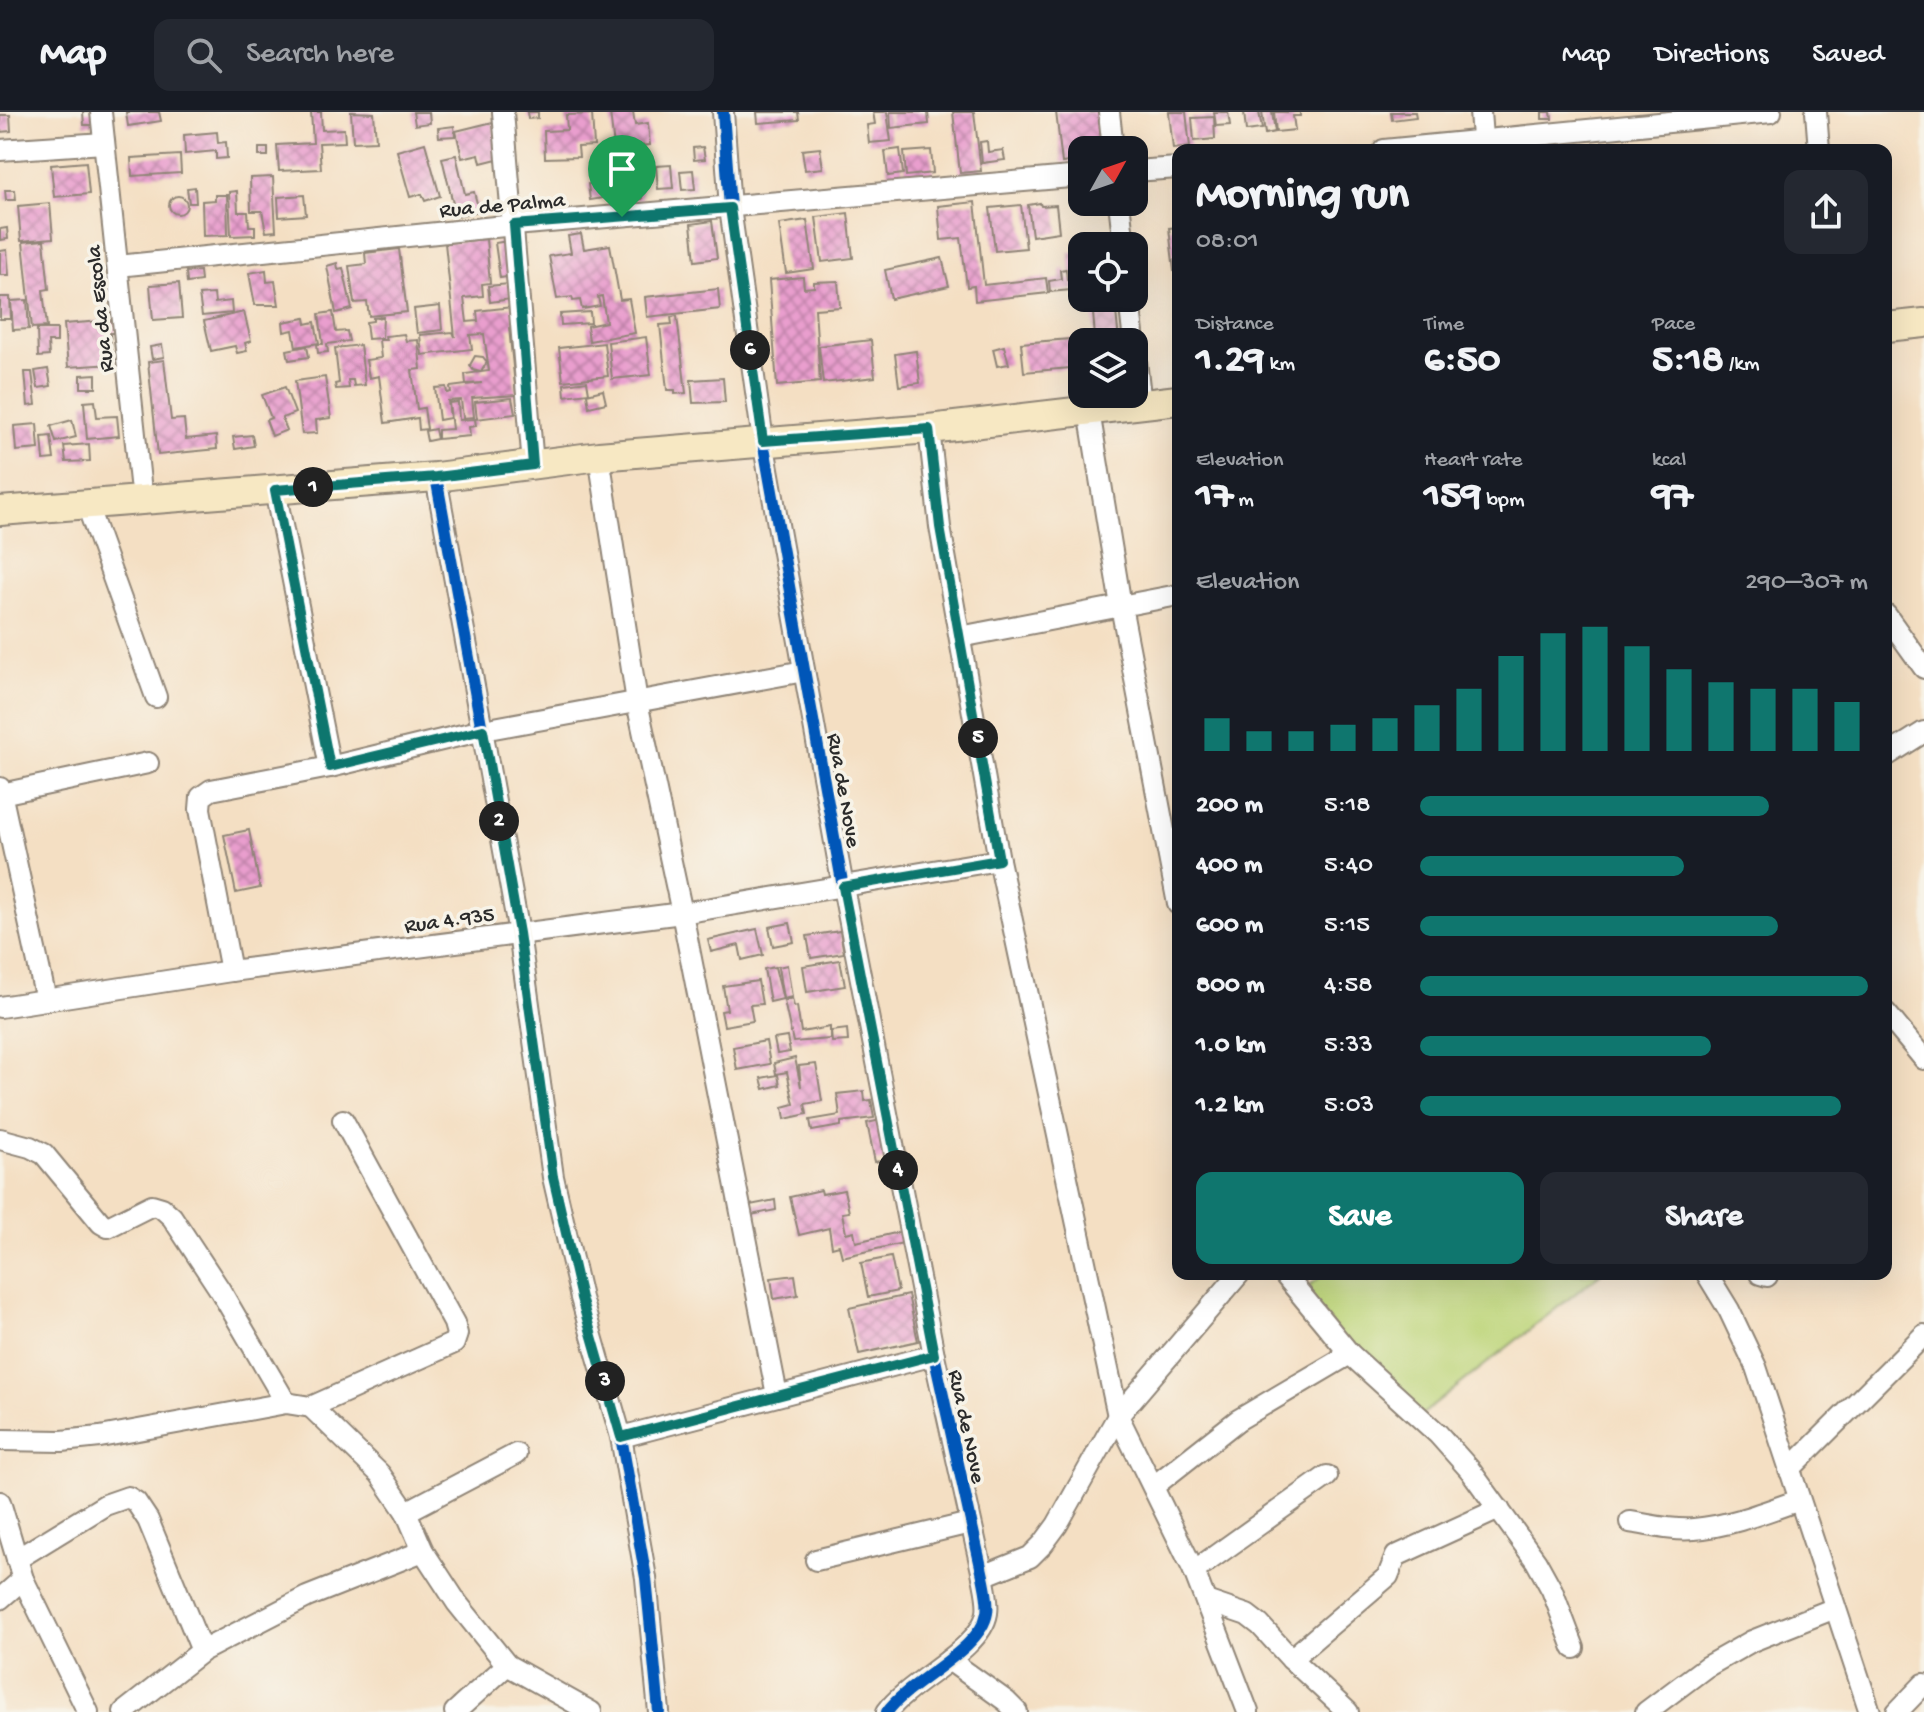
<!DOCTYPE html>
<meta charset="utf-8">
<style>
body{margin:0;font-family:"Gochi Hand",sans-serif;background:#242831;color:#f1f3f6;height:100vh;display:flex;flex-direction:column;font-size:30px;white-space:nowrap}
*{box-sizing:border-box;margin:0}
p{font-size:26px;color:#9ea1a6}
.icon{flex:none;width:44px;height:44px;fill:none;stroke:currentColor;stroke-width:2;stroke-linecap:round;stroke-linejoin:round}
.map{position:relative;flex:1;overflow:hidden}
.sheet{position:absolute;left:1172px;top:32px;width:720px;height:1136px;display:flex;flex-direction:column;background:#171b24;border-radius:16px;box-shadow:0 8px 32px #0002}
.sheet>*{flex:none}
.needle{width:52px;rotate:50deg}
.tools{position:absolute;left:1068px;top:24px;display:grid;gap:16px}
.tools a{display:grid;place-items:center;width:80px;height:80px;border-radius:16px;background:#171b24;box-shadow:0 8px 32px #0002;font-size:40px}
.pin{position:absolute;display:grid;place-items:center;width:68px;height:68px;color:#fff;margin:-82px -34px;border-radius:50% 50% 50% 0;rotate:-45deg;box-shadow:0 0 8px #0007}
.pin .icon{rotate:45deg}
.km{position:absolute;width:40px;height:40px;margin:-20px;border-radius:50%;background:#222;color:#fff;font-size:22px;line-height:40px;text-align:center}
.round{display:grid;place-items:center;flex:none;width:84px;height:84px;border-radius:16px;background:#242831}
.overview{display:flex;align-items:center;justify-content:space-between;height:136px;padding:0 24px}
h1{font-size:44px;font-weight:700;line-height:60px}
.figures{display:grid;grid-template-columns:repeat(3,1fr);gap:12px;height:136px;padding:8px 24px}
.figures div{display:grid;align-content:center}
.figures b{font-size:40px;font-weight:700}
.figures small{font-size:22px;font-weight:400}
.figures p{font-size:22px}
.chart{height:224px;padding:16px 24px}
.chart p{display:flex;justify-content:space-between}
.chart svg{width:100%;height:144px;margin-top:8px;stroke:#0f766e;stroke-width:6}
.primary-button{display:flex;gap:16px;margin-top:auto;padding:16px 24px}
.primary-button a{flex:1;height:92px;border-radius:16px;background:#0f766e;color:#fff;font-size:32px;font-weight:700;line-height:92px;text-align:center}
.primary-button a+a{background:#242831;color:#f1f3f6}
ul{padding:0 24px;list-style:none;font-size:26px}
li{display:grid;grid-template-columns:128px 96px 1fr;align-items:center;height:60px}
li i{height:20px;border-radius:10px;background:#0f766e}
header{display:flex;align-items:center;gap:48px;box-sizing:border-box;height:112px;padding:0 40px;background:#171b24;border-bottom:2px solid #363941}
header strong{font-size:38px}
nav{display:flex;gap:44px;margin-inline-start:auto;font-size:28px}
.search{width:560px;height:72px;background:#242831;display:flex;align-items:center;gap:20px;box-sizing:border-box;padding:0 28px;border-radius:16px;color:#9ea1a6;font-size:30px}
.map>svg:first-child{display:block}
.pitch{fill:#bdd579;stroke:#748052;stroke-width:2}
.building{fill:url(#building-cross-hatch)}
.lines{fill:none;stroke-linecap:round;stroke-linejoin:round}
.street-casing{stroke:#908577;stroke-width:24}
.secondary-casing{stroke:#908577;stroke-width:32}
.street{stroke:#fff;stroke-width:20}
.secondary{stroke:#f7e8c3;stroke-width:28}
.cycleway-casing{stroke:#f7f3e8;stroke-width:17}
.cycleway{stroke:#0057b8;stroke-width:12}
.route-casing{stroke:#fff;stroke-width:16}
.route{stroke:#0f766e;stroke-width:10}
.labels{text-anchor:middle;stroke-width:7;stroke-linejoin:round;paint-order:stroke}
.street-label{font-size:22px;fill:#2b2b2b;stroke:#f7f3e8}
</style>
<header>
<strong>Map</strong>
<div class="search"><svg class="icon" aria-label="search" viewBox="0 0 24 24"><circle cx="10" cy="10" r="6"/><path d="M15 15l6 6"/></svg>Search here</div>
<nav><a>Map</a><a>Directions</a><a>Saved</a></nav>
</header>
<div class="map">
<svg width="1924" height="1600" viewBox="0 0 1924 1600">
<defs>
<pattern id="building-cross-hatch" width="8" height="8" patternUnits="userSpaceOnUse" patternTransform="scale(2)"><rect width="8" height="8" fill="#e99ece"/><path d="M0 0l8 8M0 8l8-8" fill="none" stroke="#bd81a7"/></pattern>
</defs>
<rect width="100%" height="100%" fill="#f7f3e8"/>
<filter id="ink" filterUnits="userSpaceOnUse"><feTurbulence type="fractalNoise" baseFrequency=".0125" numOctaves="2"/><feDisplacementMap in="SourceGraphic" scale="16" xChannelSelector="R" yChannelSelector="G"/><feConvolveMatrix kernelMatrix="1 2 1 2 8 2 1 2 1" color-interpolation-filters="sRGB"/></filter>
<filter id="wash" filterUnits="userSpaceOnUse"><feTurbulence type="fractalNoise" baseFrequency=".006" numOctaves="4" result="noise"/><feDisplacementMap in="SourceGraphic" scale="32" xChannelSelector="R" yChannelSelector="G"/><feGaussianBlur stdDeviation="1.8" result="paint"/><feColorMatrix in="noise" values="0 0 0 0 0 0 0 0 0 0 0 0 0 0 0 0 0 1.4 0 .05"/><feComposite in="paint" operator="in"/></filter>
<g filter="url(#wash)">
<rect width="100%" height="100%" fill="#f4dfc3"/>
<!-- pitch -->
<polygon class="pitch" points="1324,1162 1600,1162 1410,1312 1304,1178"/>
<g id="blocks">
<!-- building -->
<g class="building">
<polygon points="83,0 95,0 95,13 84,13"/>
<polygon points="126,0 159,0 161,9 128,14"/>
<polygon points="311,0 321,0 322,18 344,17 345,30 319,31 321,57 279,59 277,33 313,31"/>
<polygon points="351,0 374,1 376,29 353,30"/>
<polygon points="413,0 429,0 430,11 415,13"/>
<polygon points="527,0 538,0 538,6 528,7"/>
<polygon points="610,0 633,0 635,13 648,11 650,33 637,34 642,87 620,89"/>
<polygon points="757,0 798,0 799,8 758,11"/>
<polygon points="873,0 887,0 891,29 869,31 867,13 875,12"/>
<polygon points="890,0 928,0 929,12 891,16"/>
<polygon points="953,0 974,0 981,59 960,61"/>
<polygon points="1056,0 1101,0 1105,38 1082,38 1082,48 1062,51"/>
<polygon points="1169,0 1186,0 1190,35 1173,37"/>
<polygon points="1214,0 1228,0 1230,13 1216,14"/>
<polygon points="1244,0 1259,0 1262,17 1246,19"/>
<polygon points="1262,0 1272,0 1275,20 1265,22"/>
<polygon points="1274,0 1300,0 1300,4 1293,4 1295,18 1276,20"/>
<polygon points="1391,0 1415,0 1416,5 1392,8"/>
<polygon points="1542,0 1551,0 1552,7 1542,7"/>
<polygon points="592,2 594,34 578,35 579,45 545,46 544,19 567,18 566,3"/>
<polygon points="0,3 10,3 11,19 0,20"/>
<polygon points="1214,5 1215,27 1194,29 1192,6"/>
<polygon points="493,10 501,46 481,51 479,42 462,46 456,19"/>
<polygon points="454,14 455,24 439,25 438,16"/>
<polygon points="217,20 218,31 226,30 227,46 216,47 216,39 185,42 184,23"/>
<polygon points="987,29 988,40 1003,38 1005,48 982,51 980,30"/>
<polygon points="425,31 440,84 425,89 422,82 410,85 397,39"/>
<polygon points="703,35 705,47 694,48 693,36"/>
<rect x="259" y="36" width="9" height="8"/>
<polygon points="820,36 823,56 805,58 802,38"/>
<polygon points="900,37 903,62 888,64 885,39"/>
<polygon points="931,38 933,61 906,64 904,40"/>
<polygon points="180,43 181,61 132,64 131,46"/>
<polygon points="456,43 465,82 474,80 479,99 456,104 442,46"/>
<polygon points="86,50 89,82 54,85 51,53"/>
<polygon points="671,53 673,76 658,77 656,54"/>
<polygon points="693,58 695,77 682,78 680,59"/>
<polygon points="273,65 276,119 266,120 262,99 251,99 250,66"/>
<polygon points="601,70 603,86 590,88 588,72"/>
<polygon points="195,75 196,91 189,91 187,76"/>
<polygon points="5,78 15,78 16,88 6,88"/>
<polygon points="237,79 238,100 248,100 249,114 255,114 255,123 231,124 229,80"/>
<polygon points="215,83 227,83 228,123 203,124 202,89 215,88"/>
<polygon points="304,83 306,103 279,105 278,85"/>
<circle cx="178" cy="93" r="9"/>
<polygon points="975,90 984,173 1046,166 1048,181 975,189 974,174 967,175 961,126 941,128 938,94"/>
<polygon points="50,91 53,126 21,129 18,94"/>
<polygon points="1040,91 1041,94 1056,93 1059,120 1032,124 1028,93"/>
<polygon points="1021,93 1026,136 995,139 990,96"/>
<polygon points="848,101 853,146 822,150 816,105"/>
<polygon points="807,108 814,157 786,161 779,112"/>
<polygon points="712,109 717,146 695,149 691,112"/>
<polygon points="1178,115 1178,159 1174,159 1169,116"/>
<polygon points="7,116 8,127 0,128 0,117"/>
<polygon points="581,122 584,137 610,133 620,188 629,187 635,221 589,229 587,214 606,210 602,184 598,185 600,194 582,197 580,188 573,189 572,185 557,187 549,144 571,141 568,124"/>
<polygon points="486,127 490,171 482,172 483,184 464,186 467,210 478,209 477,199 512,195 515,215 509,216 516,283 472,286 474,305 463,306 461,288 448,289 450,306 439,308 435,276 446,275 447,281 451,280 450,275 482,271 466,272 465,262 480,260 473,258 470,253 475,244 483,245 487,250 481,260 489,259 484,222 470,223 472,237 422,243 420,223 453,220 455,225 445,131"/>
<polygon points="44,128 49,177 43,178 47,215 32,216 23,130"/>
<polygon points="508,129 513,164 500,166 495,131"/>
<polygon points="399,137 407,200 369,204 367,190 354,191 349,154 366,152 365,141"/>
<polygon points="7,138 9,163 0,163 0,139"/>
<polygon points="1082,140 1082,162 1071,163 1069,141"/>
<polygon points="942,146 949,174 891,187 885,158"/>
<polygon points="337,151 338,157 343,156 352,197 336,201 327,154"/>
<polygon points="1066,157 1067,168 1082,166 1082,177 1050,180 1049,169 1061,167 1060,158"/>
<polygon points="266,158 267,170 275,169 279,193 255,193 249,161"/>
<polygon points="200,159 201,169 187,171 186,160"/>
<polygon points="803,165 804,176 814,175 814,170 838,169 840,195 815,197 820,270 777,274 769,168"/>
<polygon points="179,171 182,206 153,208 150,173"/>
<polygon points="509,172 511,187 490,190 488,174"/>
<polygon points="718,177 720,197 647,205 645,185"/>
<polygon points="214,182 215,191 231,189 232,201 202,204 199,183"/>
<polygon points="0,185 10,185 11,207 0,207"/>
<polygon points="27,188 29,217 13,218 11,189"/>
<polygon points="1115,191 1115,198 1099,199 1099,192"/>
<polygon points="440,194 442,218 417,221 414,197"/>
<polygon points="1116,199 1119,230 1082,230 1082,255 1024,260 1021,231 1095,225 1093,201"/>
<polygon points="244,200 251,229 245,231 247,239 237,241 235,234 211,239 204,209"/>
<polygon points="333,200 336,220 347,219 349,229 327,232 328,240 318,241 317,232 323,232 319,202"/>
<polygon points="590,200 591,211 561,213 560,202"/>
<polygon points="677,204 686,281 675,282 675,278 667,278 660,213 672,212 671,205"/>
<polygon points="383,205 382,226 368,227 366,210 373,209 373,206"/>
<polygon points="305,206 306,212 315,210 319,231 296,235 293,218 284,220 283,210"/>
<polygon points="115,208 116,221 110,221 112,252 68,255 64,212"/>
<polygon points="37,217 57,217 57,230 48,230 49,244 38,245"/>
<polygon points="404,222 406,229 418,228 421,257 412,258 417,297 424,296 427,317 419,318 418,306 385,311 379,264 369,266 366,248 381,246 379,228 386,228 385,224"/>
<polygon points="646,225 651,263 612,267 608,230"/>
<polygon points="871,228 875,265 823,271 819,234"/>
<polygon points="604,231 608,264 563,269 559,236"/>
<polygon points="162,233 164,245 152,247 150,235"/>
<polygon points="360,233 365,273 354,274 353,268 348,268 349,276 336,277 335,272 339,271 335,236"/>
<polygon points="307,234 309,245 289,248 287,238"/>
<polygon points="1004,234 1009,252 997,254 993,237"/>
<polygon points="916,239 920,271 899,274 895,242"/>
<polygon points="164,248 171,308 184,307 186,327 216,324 217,337 158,343 148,250"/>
<polygon points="48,257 51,274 38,276 35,259"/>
<polygon points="25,260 32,260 36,293 28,294"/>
<polygon points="96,262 96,276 81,276 81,263"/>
<polygon points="325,265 331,306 316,308 317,321 302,322 295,269"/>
<polygon points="723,266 725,290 693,291 691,268"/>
<polygon points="587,269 589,281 565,284 564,272"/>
<polygon points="285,275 295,301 282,306 287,318 272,324 266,308 271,306 262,283"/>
<polygon points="603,278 606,291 589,295 587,282"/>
<polygon points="512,286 515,302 477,307 475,290"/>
<polygon points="95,289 97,305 117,304 119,324 87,327 84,290"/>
<polygon points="458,290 459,308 475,307 476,314 469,315 470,324 438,327 438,318 452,317 449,291"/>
<polygon points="72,308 76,325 56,330 51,314"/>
<polygon points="37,312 39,337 16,339 14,314"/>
<polygon points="435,317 437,327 427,329 425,319"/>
<polygon points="252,323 254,334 235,337 233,325"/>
<polygon points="51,324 54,347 44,348 42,325"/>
<polygon points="89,332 90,349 66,350 64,334"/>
<polygon points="249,718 260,776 236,781 224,723"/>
<polygon points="790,811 794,830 773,834 769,815"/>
<polygon points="757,817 763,843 742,848 739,833 711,840 708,828"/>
<polygon points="840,819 844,841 811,846 807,824"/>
<polygon points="840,848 845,874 807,880 803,854"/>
<polygon points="787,853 792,885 783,887 778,855"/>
<polygon points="775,855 783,887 770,890 764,857"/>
<polygon points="758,869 762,892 750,893 753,909 724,914 721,899 727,898 723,874"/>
<polygon points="792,886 794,895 797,894 801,920 830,915 830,927 793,930 784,889"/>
<polygon points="847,917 848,929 832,930 831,919"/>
<polygon points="787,925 790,940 777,942 774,927"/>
<polygon points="766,929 770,952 737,958 733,935"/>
<polygon points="795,946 801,975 799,954 816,952 822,989 805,992 807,1002 785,1007 783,995 794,992 787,960 776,962 774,951"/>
<polygon points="778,963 780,973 764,977 761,966"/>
<polygon points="864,979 865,989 871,988 874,1006 841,1010 841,1014 812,1019 810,1008 840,1003 837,982"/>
<polygon points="881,1008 889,1047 875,1050 867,1011"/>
<polygon points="821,1078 822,1082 844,1078 849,1100 842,1101 846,1121 854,1119 856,1130 904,1119 907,1130 842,1145 839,1133 832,1135 829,1116 799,1123 790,1085"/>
<polygon points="775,1088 776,1098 751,1103 750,1093"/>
<polygon points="891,1145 898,1179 868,1185 861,1151"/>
<polygon points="795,1163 798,1183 774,1187 771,1166"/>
<polygon points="908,1183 918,1229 859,1242 849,1196"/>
</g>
</g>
</g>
<g filter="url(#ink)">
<use href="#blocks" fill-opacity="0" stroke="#908577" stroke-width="2"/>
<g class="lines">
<!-- street casing -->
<g class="street-casing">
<g id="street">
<polyline points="101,0 142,389"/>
<polyline points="503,0 533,353"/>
<path d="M723 0 730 96 763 329 843 775 934 1243 983 1464C985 1475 989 1490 987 1501 981 1538 909 1569 887 1600"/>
<polyline points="1109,0 1113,38"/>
<polyline points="1480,0 1483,38"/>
<polyline points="1816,0 1819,38"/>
<polyline points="0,38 104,31"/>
<polyline points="1384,38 1771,0"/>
<polyline points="1134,59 1178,56"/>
<polyline points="1119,90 1124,134"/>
<polyline points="118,154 514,113 1082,64"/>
<polyline points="1129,186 1141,293"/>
<polyline points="1089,299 1121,494 1178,792"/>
<polyline points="929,317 940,415 999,748 1118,1304 1194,1459 1248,1600"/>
<polyline points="599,344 637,590 682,801 777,1283"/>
<polyline points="436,365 519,821 553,1065 581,1186 621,1325 646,1466 659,1600"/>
<polyline points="275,378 330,655"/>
<polyline points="87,393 156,585"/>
<polyline points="1886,503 1924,556"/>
<polyline points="960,525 1178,483"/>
<polyline points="1886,644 1924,620"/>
<polyline points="0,676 46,888"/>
<polyline points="1,682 148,651"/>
<polyline points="231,859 200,697 201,685 211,678 330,655 483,618 804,559"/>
<polyline points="0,895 231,859 682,801 999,748"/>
<polyline points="1886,901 1924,947"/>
<polyline points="0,1027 30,1035 44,1042 101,1111 108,1115 152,1093 162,1096 172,1105 220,1178 286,1291"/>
<polyline points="1284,1162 1350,1242 1438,1322 1470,1358 1536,1449 1552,1478 1574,1536"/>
<polyline points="1707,1162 1729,1198 1756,1255 1870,1600"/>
<polyline points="1760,1162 1767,1164"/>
<polyline points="311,1295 380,1362 406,1400 423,1439 457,1491 507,1553 591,1600"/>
<polyline points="621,1325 934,1243"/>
<polyline points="0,1328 62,1329 100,1325 286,1291 311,1295 454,1231 457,1222 454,1211 343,1008"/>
<polyline points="1789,1358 1924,1223"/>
<polyline points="1154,1374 1238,1308 1350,1242"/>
<polyline points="0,1390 23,1467 88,1600"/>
<polyline points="406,1400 516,1342"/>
<path d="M1630 1410C1651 1413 1672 1419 1694 1417 1730 1414 1765 1400 1799 1388"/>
<polyline points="17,1447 105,1393 128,1385 136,1390 148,1408 202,1539"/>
<polyline points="816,1448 970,1411"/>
<polyline points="1194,1459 1327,1364"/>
<polyline points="983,1464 1030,1445 1043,1432 1057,1413 1118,1304 1239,1162"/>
<polyline points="0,1487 23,1467"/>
<polyline points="1206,1489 1247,1503 1260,1513 1291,1547 1348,1600"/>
<polyline points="1291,1547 1388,1464 1396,1444 1499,1397"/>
<polyline points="949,1548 1006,1589 1017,1600"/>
<polyline points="124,1600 202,1539 307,1485 423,1439"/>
<polyline points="455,1600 507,1553"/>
<polyline points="1646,1600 1706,1555 1752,1529 1835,1496"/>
<polyline points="1897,1600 1924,1572"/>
</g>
</g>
<!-- secondary casing -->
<g class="secondary-casing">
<g id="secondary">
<polyline points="1886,215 1924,211"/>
<polyline points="0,399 436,365 599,344 929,317 1178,288"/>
</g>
</g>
<!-- street -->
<use href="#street" class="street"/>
<!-- secondary -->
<use href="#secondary" class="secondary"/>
<!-- cycleway casing -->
<g class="cycleway-casing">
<g id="cycleway">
<path d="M723 0 730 96 763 329 843 775 934 1243 983 1464C985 1475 989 1490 987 1501 981 1538 909 1569 887 1600"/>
<polyline points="436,365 519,821 553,1065 581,1186 621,1325 646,1466 659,1600"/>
</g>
</g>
<!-- cycleway -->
<use href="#cycleway" class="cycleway"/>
</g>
</g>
<g class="lines" filter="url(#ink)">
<!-- route casing -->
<g class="route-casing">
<polygon id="route" points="730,96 763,329 929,317 940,415 999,748 843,775 934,1243 621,1325 581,1186 553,1065 519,821 483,618 330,655 275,378 436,365 533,353 514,113"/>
</g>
<!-- route -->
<use href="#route" class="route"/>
</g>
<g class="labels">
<!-- street labels -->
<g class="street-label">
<text transform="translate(502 91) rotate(-5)" y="8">Rua de Palma</text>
<text transform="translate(98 197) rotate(-96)" y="8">Rua da Escola</text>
<text transform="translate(846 678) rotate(80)" y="8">Rua de Nove</text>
<text transform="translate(449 806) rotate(-8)" y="8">Rua 4.935</text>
<text transform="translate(969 1314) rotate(78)" y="8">Rua de Nove</text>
</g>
</g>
</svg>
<div class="tools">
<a><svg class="needle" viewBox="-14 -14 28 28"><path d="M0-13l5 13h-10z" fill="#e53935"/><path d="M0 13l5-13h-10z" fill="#9ea1a6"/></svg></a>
<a><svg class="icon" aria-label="locate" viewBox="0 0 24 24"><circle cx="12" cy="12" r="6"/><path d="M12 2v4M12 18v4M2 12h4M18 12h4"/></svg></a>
<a><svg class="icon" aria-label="layers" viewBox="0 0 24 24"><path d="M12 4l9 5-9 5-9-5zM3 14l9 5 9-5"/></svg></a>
</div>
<div class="pin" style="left:622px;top:105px;background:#1e9e55"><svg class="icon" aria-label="arrive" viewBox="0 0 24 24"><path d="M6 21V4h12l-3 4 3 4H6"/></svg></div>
<b class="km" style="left:313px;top:375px">1</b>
<b class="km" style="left:499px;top:709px">2</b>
<b class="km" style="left:605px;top:1269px">3</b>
<b class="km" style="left:898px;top:1058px">4</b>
<b class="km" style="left:978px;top:626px">5</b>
<b class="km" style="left:750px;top:238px">6</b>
<section class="sheet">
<div class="overview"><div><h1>Morning run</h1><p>08:01</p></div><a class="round"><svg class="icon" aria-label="share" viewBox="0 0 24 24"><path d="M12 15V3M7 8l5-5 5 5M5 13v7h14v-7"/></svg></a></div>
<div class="figures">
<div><p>Distance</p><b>1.29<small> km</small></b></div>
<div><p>Time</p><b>6:50</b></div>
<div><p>Pace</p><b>5:18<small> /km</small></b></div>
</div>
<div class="figures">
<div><p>Elevation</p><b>17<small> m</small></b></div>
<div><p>Heart rate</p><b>159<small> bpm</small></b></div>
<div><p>kcal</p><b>97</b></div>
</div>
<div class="chart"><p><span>Elevation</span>290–307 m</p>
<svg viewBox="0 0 160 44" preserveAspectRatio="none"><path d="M5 44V34M15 44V38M25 44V38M35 44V36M45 44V34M55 44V30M65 44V25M75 44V15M85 44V8M95 44V6M105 44V12M115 44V19M125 44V23M135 44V25M145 44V25M155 44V29"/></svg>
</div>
<ul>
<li><b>200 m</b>5:18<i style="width:78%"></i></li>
<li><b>400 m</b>5:40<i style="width:59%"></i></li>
<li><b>600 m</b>5:15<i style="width:80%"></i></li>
<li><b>800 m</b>4:58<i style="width:100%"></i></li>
<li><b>1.0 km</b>5:33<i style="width:65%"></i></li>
<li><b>1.2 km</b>5:03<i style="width:94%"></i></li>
</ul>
<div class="primary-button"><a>Save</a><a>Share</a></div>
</section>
</div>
